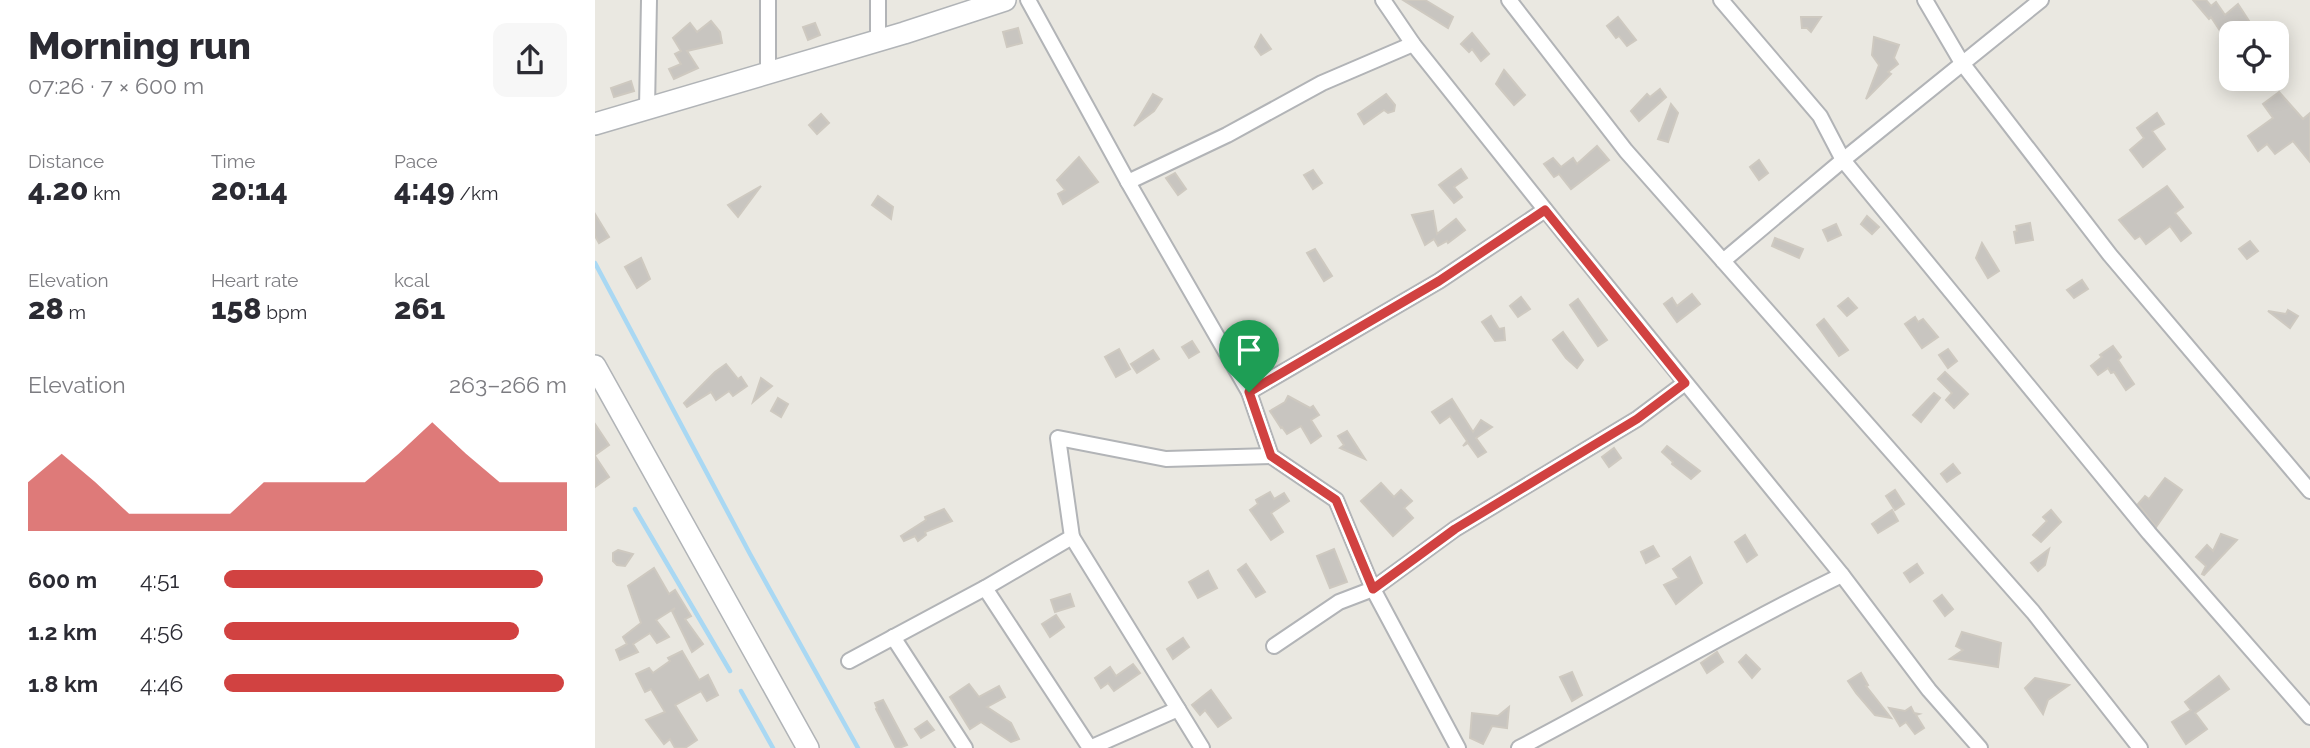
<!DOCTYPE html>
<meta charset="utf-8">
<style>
body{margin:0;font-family:Raleway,sans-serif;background:#f7f7f7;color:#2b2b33;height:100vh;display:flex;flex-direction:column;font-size:26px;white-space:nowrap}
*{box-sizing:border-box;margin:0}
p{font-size:23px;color:#7c7c81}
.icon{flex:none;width:38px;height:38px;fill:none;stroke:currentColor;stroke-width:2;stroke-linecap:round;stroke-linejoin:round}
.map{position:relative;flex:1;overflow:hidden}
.side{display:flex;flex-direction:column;background:#fff;width:595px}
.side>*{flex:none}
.fabs{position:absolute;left:1624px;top:21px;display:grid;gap:14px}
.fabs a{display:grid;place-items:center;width:70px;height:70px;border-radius:14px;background:#fff;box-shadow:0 4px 18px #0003;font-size:35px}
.pin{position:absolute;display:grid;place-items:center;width:60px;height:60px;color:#fff;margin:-72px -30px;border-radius:50% 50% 50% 0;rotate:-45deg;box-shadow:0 0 7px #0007}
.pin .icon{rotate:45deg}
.round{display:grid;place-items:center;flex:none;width:74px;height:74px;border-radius:14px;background:#f7f7f7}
.summary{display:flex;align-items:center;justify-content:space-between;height:119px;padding:0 28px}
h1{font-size:38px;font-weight:800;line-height:52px}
.metrics{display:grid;grid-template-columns:repeat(3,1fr);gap:10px;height:119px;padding:7px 28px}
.metrics div{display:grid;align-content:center}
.metrics b{font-size:30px;font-weight:800}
.metrics small{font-size:19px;font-weight:400}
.metrics p{font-size:19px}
.chart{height:196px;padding:14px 28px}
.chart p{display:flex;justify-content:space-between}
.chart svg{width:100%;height:126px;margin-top:7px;fill:#d14241;opacity:.7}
ul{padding:0 28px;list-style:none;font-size:23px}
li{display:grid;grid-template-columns:112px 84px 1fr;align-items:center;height:52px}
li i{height:18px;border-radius:9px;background:#d14241}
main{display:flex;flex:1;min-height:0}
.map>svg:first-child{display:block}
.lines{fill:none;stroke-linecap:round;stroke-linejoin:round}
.stream{stroke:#a9d8f3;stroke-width:4.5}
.building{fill:#c8c5c0;stroke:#cec9c0;stroke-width:2}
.street-casing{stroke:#b2b4b7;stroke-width:18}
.secondary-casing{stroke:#b1b4b7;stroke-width:24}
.street{stroke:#fff;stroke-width:14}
.secondary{stroke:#fff;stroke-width:21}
.route-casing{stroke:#fff;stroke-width:14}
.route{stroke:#d14241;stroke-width:9}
</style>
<main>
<section class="side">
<div class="summary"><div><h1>Morning run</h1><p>07:26 · 7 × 600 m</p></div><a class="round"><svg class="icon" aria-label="share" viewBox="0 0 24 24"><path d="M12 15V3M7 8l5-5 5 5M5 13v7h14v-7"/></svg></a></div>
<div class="metrics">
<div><p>Distance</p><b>4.20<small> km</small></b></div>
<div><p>Time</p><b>20:14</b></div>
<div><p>Pace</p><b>4:49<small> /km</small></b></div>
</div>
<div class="metrics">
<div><p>Elevation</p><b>28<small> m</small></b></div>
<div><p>Heart rate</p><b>158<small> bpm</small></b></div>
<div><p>kcal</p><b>261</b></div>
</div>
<div class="chart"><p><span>Elevation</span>263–266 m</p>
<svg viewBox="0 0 160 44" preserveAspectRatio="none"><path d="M0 44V27L10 17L20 27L30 38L40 38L50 38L60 38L70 27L80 27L90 27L100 27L110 17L120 6L130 17L140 27L150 27L160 27V44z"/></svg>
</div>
<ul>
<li><b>600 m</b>4:51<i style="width:93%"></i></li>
<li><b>1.2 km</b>4:56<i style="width:86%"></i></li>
<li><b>1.8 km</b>4:46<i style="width:99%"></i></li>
</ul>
</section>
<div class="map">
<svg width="1715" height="748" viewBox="0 0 1715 748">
<rect width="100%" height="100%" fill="#eae8e1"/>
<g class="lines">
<!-- stream -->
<g class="stream">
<polyline points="0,263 155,554 263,748"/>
<polyline points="40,509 135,671"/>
<polyline points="146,691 178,748"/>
</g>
</g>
<!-- building -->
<g class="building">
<polygon points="808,0 830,0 858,17 853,28"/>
<polygon points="1598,0 1611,0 1616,6 1621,2 1630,15 1643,4 1656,24 1642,33 1636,33 1636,37 1631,40 1616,17 1614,19"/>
<polygon points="1023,17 1041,40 1032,46 1024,36 1021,38 1012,26"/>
<polygon points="1206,17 1226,17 1216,32 1212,28 1207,28"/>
<polygon points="116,21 125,32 127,43 92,51 103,68 79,79 74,69 86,64 80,54 86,51 78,38 95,23 102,32"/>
<polygon points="220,23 225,35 213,40 208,27"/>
<polygon points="423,28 427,43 412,47 408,32"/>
<polygon points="877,33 894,54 886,61 877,49 874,52 866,44"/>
<polygon points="666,35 676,49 666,55 660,47"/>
<polygon points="1279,37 1304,45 1299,58 1303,64 1293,72 1296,74 1271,99 1284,65 1277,55"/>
<polygon points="909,70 930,95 919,105 901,84"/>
<polygon points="36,81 39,91 19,97 16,88"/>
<polygon points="1065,89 1071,97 1044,121 1036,111 1052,94 1055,97"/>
<polygon points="1684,92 1708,119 1715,113 1715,162 1698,141 1680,154 1672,144 1663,151 1653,136 1678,118 1668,104"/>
<polygon points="558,94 567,99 559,111 539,126"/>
<polygon points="791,94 800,105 799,111 793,113 789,110 769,124 763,114"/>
<polygon points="1076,104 1083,113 1073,142 1063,139"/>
<polygon points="1562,113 1569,124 1557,131 1570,149 1548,167 1535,150 1549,138 1542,128"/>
<polygon points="226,114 234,123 222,134 214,125"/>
<polygon points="1002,146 1014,160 976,189 964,174 959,177 949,164 958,158 966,167 978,158 982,164"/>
<polygon points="484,157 503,182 468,204 463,194 470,190 462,180"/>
<polygon points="1164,160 1173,173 1164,180 1155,167"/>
<polygon points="866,169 872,178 859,187 867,197 859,203 844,185"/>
<polygon points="718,170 727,183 718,189 709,175"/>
<polygon points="580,173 591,189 583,195 571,178"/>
<polygon points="166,186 143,217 133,205"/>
<polygon points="1572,186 1588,207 1580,213 1596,233 1586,241 1575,226 1551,244 1545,236 1540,239 1524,220"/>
<polygon points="283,196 298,207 296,219 277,205"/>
<polygon points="838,211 842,234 861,219 870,230 853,243 852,241 843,246 839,239 830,245 817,215"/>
<polygon points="0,214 14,237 4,243 0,236"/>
<polygon points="1272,216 1284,227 1277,234 1266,224"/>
<polygon points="1435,223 1438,240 1421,243 1419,232 1422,231 1421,226"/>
<polygon points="1241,224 1246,235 1233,241 1228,230"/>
<polygon points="1180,238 1208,249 1204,258 1177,246"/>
<polygon points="1655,241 1663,251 1652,259 1644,249"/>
<polygon points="1387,243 1404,271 1393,278 1381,258"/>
<polygon points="720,249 737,276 729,281 712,253"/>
<polygon points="46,258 55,279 42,288 30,267"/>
<polygon points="1487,280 1493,289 1479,298 1472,290"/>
<polygon points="1097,294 1105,304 1082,322 1069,304 1077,298 1082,306"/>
<polygon points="926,297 935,309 923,317 915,306"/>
<polygon points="1253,298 1262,308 1252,316 1243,306"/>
<polygon points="983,299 1012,340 1003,346 975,305"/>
<polygon points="1693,310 1703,316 1695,328 1673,311 1691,314"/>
<polygon points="896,316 904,329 909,328 910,340 900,341 887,322"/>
<polygon points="1320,317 1323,322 1328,319 1343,337 1327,348 1310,324"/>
<polygon points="1229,319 1253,350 1244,356 1222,325"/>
<polygon points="968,332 988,360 982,368 971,358 958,340"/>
<polygon points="597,341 604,352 594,358 587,347"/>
<polygon points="1518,346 1526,357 1523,360 1539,384 1531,390 1519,372 1516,373 1513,368 1503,375 1496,366 1507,357 1505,355"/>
<polygon points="524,349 535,369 521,377 510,357"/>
<polygon points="1353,349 1362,361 1353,368 1344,355"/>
<polygon points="558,350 564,359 542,373 536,364"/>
<polygon points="131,364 143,379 146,377 152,386 138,396 134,391 121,400 116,392 92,407 89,403 120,372"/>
<polygon points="1350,372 1373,394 1359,408 1351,400 1357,393 1343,379"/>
<polygon points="166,378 177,386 158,402"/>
<polygon points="1339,393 1345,398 1326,422 1318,415"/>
<polygon points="693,396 715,408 718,406 724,415 716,420 726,436 716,443 706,426 692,434 687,427 686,428 675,411 690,402"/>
<polygon points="183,398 193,404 186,417 176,411"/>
<polygon points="857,399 878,432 886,420 897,427 881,438 891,452 883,457 873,443 868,446 872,441 855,416 845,423 837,412"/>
<polygon points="0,424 14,445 0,455"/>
<polygon points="752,431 770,459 745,448 749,445 743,436"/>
<polygon points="1072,446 1105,471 1096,479 1077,464 1078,462 1067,452"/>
<polygon points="1019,448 1026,458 1014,467 1007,457"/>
<polygon points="0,456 14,477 0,487"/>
<polygon points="1358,464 1365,473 1352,482 1346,474"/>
<polygon points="1570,478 1587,490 1561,527 1543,504 1550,496 1554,499"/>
<polygon points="786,483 799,497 806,490 817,501 809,508 818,518 798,536 766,501"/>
<polygon points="1300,490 1309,504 1300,510 1291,496"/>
<polygon points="675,492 679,499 689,493 694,501 676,513 688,532 676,540 655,510 663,504 661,500"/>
<polygon points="349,509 357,521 330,532 331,535 323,541 320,536 309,541 306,536 331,520 330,517"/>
<polygon points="1297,510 1303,521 1283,533 1277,524"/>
<polygon points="1456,510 1466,522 1446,542 1438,535 1452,521 1448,517"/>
<polygon points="1626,534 1642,540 1609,575 1607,574 1611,566 1601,557 1612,545 1618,551"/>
<polygon points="1150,535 1162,555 1152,562 1140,542"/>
<polygon points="1058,546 1064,556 1051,563 1046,552"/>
<polygon points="739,549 752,582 735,588 722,556"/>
<polygon points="1454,549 1450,565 1443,571 1436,563"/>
<polygon points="23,550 38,554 30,566 22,565 18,561 18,553"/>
<polygon points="1095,557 1107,583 1081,604 1069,585 1084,578 1078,569"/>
<polygon points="651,564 670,592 661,597 643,570"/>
<polygon points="1322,564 1328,573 1315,582 1309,573"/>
<polygon points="59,568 74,594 80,590 96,616 90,619 108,644 97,652 77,611 80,608 61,620 74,637 62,643 55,633 38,644 43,652 25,660 21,650 32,644 28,637 46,623 33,586"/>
<polygon points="613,571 622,588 603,598 594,582"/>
<polygon points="475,594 479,606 460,612 456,600"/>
<polygon points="1347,595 1358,609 1350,616 1339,601"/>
<polygon points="461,615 469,627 455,637 447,624"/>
<polygon points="1367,632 1406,643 1403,667 1355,659 1368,650 1361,646"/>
<polygon points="588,638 594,647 578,659 572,649"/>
<polygon points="87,651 104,680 113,675 123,695 112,701 106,691 80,705 102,740 90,748 80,748 75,739 69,744 51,720 70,712 56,689 50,692 41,674 54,668 58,673 75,661 73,658"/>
<polygon points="1122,652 1128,662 1112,673 1106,663"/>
<polygon points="1151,655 1165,669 1157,678 1144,662"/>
<polygon points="538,664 545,673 519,691 513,683 506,688 500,678 515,667 521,676"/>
<polygon points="977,672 987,695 977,701 965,677"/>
<polygon points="1266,673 1273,685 1271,686 1296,718 1280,715 1261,693 1253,681"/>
<polygon points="1624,676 1634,689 1600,713 1612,729 1591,744 1577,722 1596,710 1590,702"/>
<polygon points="1440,678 1474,685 1453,700 1448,714 1430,688"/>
<polygon points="374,684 384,697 404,686 410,697 392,707 416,723 424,739 416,742 386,722 375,729 355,697"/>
<polygon points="616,690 636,718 623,727 610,710 605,715 597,705"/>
<polygon points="288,700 312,745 304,748 301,748 281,709 282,708 280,703"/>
<polygon points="914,707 912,728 897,726 888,744 875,738 877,713 903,716"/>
<polygon points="1316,707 1319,713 1324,714 1321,715 1329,728 1320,734 1311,722 1305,726 1294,708 1310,711"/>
<polygon points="332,721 339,730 326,738 320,729"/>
</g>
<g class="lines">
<!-- street casing -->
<g class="street-casing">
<g id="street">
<polyline points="173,0 173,72"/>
<polyline points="283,0 283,40"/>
<polyline points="433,0 533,182 654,392 676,456 741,500 778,589 863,748"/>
<polyline points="788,0 818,44 968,232 1247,575 1334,690 1385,748"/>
<polyline points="914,0 1031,151 1438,612 1545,748"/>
<polyline points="1126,0 1225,116 1248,160 1554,533 1715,717"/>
<polyline points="1330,0 1367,63 1515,255 1715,491"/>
<polyline points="52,108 54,0"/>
<polyline points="533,182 632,135 727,83 818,44"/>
<polyline points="1128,261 1248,160 1446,0"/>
<polyline points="654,392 844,281 950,210"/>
<polyline points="477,537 607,748"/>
<polyline points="390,588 495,748"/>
<polyline points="298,637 370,748"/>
<polyline points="679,646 744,602 778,589 860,529 1042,419 1090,383"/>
<polyline points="254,661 390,588 477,537 463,438 571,459 676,456"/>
<polyline points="495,748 583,709"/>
<path d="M924 748C1032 692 1137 628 1247 575"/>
</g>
</g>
<!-- secondary casing -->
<g class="secondary-casing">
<g id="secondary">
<polyline points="0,124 309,33 410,0"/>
<polyline points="0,366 213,748"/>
</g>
</g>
<!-- street -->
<use href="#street" class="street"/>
<!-- secondary -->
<use href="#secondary" class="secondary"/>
</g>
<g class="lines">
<!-- route casing -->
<g class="route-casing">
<polygon id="route" points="950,210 1090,383 1042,419 860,529 778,589 741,500 676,456 654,392 844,281"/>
</g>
<!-- route -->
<use href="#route" class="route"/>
</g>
</svg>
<div class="fabs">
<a><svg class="icon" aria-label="locate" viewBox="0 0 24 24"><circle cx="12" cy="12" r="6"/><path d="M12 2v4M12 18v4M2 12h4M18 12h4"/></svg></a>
</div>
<div class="pin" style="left:654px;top:392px;background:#1e9e55"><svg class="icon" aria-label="arrive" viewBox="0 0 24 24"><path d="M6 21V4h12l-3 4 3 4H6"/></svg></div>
</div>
</main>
